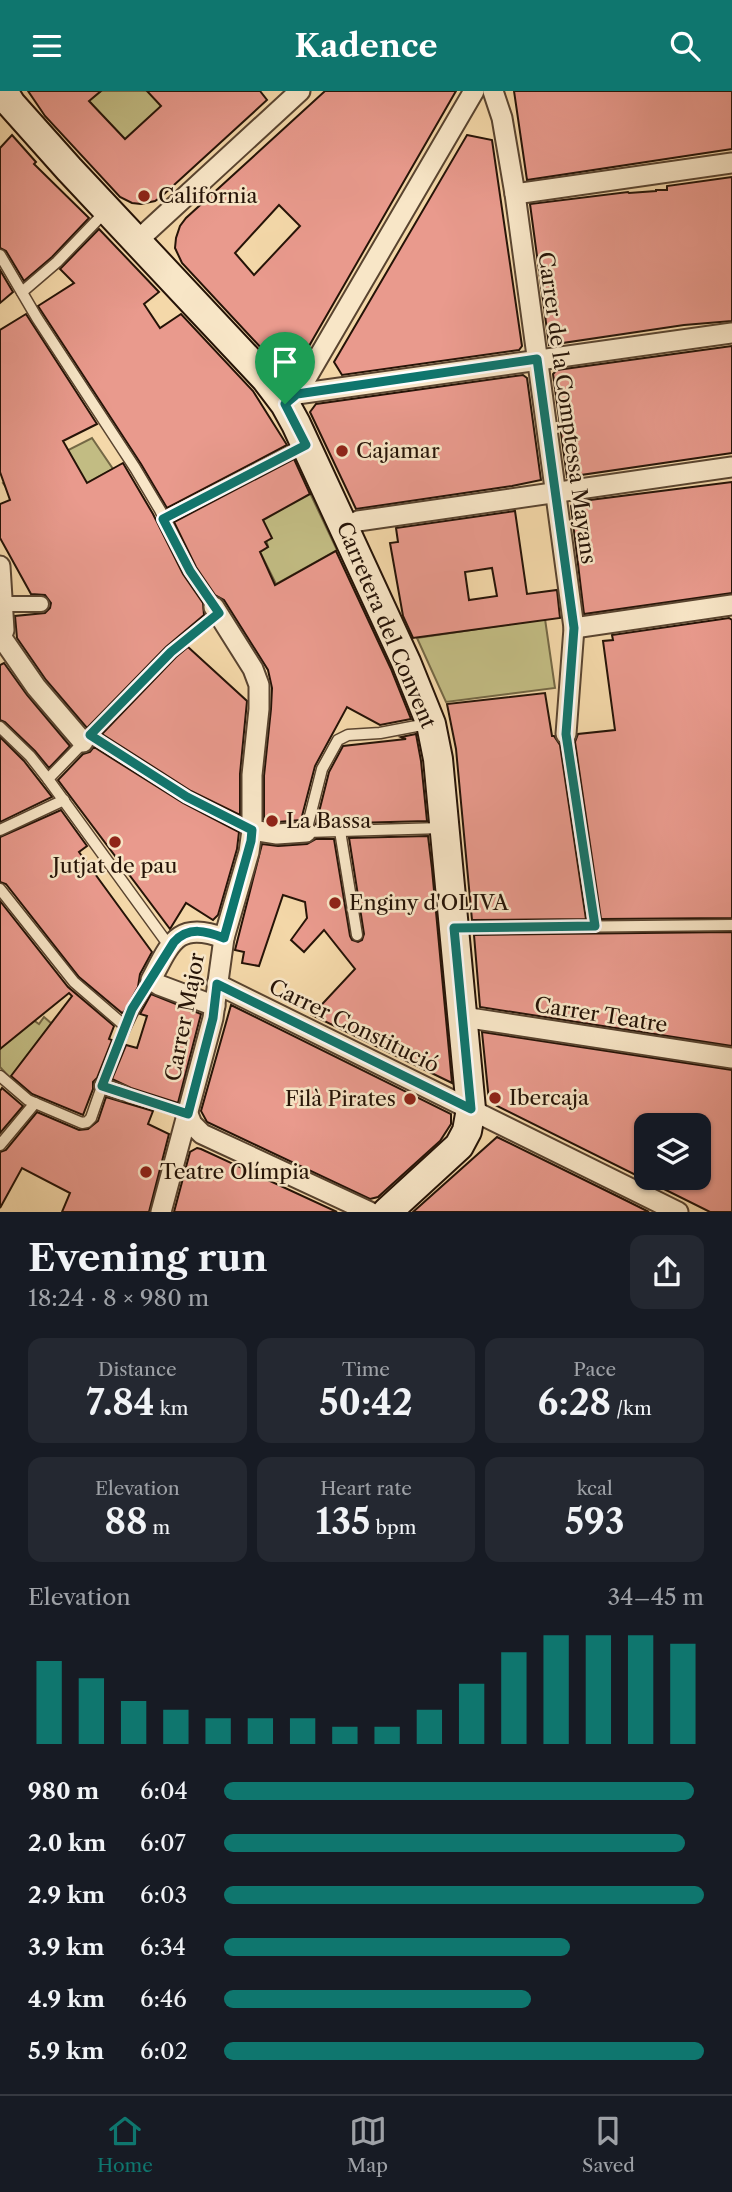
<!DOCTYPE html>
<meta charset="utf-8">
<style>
body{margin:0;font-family:"Libre Caslon Text",serif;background:#242831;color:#f1f3f6;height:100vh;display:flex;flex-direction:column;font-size:26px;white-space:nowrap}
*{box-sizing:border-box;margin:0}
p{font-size:23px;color:#9ea1a6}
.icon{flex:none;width:38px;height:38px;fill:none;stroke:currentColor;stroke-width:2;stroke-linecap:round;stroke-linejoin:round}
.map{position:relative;height:1121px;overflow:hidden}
.side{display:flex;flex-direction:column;background:#171b24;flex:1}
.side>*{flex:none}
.buttons{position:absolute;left:634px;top:1022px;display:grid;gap:14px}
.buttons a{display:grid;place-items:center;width:77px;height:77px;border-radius:14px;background:#171b24;box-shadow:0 2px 5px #0004;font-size:35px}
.pin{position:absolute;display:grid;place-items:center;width:60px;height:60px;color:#fff;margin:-72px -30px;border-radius:50% 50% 50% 0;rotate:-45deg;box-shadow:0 0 7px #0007}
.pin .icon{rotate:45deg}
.round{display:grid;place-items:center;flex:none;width:74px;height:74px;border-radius:14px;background:#242831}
.head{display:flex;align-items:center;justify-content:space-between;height:119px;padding:0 28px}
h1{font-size:38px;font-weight:700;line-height:52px}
.metrics{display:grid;grid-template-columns:repeat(3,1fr);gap:10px;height:119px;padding:7px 28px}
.metrics div{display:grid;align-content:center;border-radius:14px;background:#242831;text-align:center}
.metrics b{font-size:35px;font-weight:700}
.metrics small{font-size:19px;font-weight:400}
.metrics p{font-size:19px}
.chart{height:196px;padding:14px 28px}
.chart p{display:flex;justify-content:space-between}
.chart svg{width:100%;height:126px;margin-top:7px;stroke:#0f766e;stroke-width:6}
ul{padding:0 28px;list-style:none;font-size:23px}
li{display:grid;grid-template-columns:112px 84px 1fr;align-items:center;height:52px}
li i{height:18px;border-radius:9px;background:#0f766e}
header{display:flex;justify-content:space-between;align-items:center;height:91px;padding:0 28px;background:#0f766e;color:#fff;font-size:32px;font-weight:700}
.dock{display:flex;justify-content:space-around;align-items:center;height:98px;border-top:2px solid #363941;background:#171b24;font-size:19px;color:#9ea1a6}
.dock a{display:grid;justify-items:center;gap:4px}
.dock .current{color:#0f766e}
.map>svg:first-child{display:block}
.green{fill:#c2bc83;stroke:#746845;stroke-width:2}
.building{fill:#e99a8d;stroke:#251307;stroke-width:2;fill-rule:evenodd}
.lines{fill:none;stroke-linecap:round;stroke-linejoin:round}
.service-casing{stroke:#594430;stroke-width:13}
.pedestrian-casing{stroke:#594430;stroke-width:18}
.minor-casing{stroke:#594430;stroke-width:23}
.secondary-casing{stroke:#251307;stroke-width:32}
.service{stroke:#f8e6c7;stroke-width:10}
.pedestrian{stroke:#f8e6c7;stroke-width:14}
.minor{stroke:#f8e6c7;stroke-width:19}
.secondary{stroke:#f8e6c7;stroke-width:28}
.route-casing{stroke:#fff;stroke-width:14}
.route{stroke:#0f766e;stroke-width:9}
.poi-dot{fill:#8f2418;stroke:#f8e6c7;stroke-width:2.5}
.labels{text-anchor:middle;stroke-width:5;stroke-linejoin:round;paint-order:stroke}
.poi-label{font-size:21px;fill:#251307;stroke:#f8e6c7;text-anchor:start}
.street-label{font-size:21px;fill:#251307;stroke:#f8e6c7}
</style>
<header><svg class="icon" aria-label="menu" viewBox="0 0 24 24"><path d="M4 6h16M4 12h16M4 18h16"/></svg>Kadence<svg class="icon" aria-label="search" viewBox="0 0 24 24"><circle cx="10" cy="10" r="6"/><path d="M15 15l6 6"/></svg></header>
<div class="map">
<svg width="732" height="1121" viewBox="0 0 732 1121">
<rect width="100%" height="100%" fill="#f4d8a9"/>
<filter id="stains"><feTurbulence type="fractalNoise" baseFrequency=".00286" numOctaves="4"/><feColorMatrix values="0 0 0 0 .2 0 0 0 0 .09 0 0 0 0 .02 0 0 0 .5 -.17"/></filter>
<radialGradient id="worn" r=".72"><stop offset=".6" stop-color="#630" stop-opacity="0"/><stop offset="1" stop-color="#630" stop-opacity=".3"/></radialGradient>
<!-- green -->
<g class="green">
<polygon points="101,0 179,0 124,50 89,10"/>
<polygon points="92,347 113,378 74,399 6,396 3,392"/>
<polygon points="310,402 337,459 276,493 260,461 268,456 261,426"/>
<polygon points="545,528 555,597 446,611 417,547"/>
<polygon points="29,926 39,933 44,926 52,933 10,987 0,976 0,958"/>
</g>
<!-- building -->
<g class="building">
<polygon points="28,0 101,0 89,10 125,48 161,15 147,0 260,0 267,9 162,105 155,110 141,113 132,112 120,106 45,25"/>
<path d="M325 0H456L290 288 182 172 175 157 176 147 180 135 186 127ZM279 114 300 135 254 184 235 162Z"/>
<polygon points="514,0 732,0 732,58 527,89"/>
<polygon points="12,44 36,71 34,73 89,127 52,166 24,190 6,160 0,157 0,57"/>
<polygon points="467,44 492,49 522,255 519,259 342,284 334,271"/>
<polygon points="732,86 732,230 684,234 549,254 530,113 628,101 629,102 656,100 656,99 667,99 667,95"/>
<polygon points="99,138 159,201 144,213 160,237 181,223 253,300 287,354 167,417 141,373 38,215 74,192 60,178"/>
<polygon points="0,179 13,201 0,212"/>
<polygon points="26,223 97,333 63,350 87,392 123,372 153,423 183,483 203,512 204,524 166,556 87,637 46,589 17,547 15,525 45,522 50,517 51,512 45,504 31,503 0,447 0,413 10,409 0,381 0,239"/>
<polygon points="732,255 732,362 567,386 553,283 557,279"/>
<polygon points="523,284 527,287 541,389 512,395 356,418 310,321 316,313"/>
<polygon points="294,368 310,403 263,429 272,447 265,451 268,456 260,461 275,494 336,460 391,578 411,628 380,634 347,616 315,675 301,729 278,731 264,729 264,685 271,618 272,597 268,579 224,509 215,504 196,476 174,431"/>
<polygon points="732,391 732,502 584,523 571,415 574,411"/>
<path d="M515 420 527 503 557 499 560 527 413 547 403 525 390 452 398 451 396 437ZM492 477 497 505 469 509 465 481Z"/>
<polygon points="729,527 732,529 732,827 601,828 575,651 578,643 615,639 603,550 613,549 612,544"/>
<polygon points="188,556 247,610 240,683 240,724 191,700 102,643 176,566"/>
<polygon points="4,572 27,604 70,655 49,677 35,660 5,631 0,629 0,574"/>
<polygon points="545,602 552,645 554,645 560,654 586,828 472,829 456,658 447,613"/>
<polygon points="416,643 421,670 427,730 316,733 329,681 343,655 406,648 401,646"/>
<polygon points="0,646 24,670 52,706 0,731"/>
<polygon points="94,656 183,712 239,741 237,758 218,824 213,829 186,812 170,838 58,689 83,663 90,661"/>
<polygon points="61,719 87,755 79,761 152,861 140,883 138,896 124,921 122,922 79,886 6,793 0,791 0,746"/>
<polygon points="428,745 432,778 452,992 312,924 355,878 324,839 304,861 291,849 307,827 305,811 283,804 259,875 242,872 244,861 235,859 262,753 278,755 307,753 316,748 334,748 350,845 352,849 358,851 362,849 364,843 349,747"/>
<polygon points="0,810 68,896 114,935 109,948 112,949 97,987 93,991 93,998 83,1024 32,1003 11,985 72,905 69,902 0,958"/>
<polygon points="732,841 732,955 480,916 474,844"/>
<polygon points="151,903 201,923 178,1012 131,997 112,988 126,954 137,957 147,925 140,923"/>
<polygon points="231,914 451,1023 451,1033 440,1050 378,1106 370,1108 207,1031 201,1020"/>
<path d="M482 941 732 979V1121H710L491 1012 489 1010ZM646 1034H698V1087H646Z"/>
<polygon points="2,997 23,1015 0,1042 0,1000"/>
<polygon points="106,1006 153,1020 148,1033 169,1043 149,1121 62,1121 70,1102 22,1077 0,1117 0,1061 6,1059 37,1021 79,1039 88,1038 98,1030"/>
<polygon points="497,1046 619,1106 649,1121 413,1121"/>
<polygon points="197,1057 201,1058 337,1121 174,1121 190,1061"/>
</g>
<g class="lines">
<!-- service casing -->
<g class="service-casing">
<g id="service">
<polyline points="0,164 37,227 135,377 160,419 190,480 214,516"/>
<polyline points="22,201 57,171 105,121"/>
<polyline points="163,428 302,355"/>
<polyline points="427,633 380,642 348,644 338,649 322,678 306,741 442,737"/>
<polyline points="0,636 30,665 48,688 170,856"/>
<polyline points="566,643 595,835"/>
<polyline points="90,644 187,706 252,739"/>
<polyline points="48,688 171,561 219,522"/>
<polyline points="0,739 64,709"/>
<polyline points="340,740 357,844"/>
<polyline points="0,798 74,891 125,935"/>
<polyline points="456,837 732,834"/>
<path d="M0 985 28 1009 82 1032 87 1031 91 1027C108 978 123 933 151 889"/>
<polyline points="123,1002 188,1023"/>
<polyline points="0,1054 35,1012"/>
</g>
</g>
<!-- pedestrian casing -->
<g class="pedestrian-casing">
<g id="pedestrian">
<polyline points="4,513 41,513"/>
<polyline points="102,995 123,1002"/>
</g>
</g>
<!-- minor casing -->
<g class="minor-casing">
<g id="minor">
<polyline points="493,0 502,27 515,103 574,537 566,643"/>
<polyline points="515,103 732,72"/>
<polyline points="137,150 300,0"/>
<polyline points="297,303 474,0"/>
<polyline points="285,313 297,303 732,242"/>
<polyline points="345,437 358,430 732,376"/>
<polyline points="0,475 4,539 0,550"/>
<polyline points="574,537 732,514"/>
<polyline points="2,547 36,596 83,651"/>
<polyline points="252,739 277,743 306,741"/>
<polyline points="217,893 678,1121"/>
<path d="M215 915 159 894 151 889C171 851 177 830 224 847"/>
<polyline points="463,926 732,967"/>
<polyline points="188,1023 192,1033 202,1043 370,1121"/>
<polyline points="161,1121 213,927 224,847 249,761 252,739 252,684 259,618 259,594 253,578 214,516"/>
</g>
</g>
<!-- secondary casing -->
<g class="secondary-casing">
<polyline id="secondary" points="3,0 11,13 69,78 266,288 285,313 296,333 406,571 431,633 438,668 471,1018 467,1040 459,1055 387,1121"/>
</g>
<!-- service -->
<use href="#service" class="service"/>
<!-- pedestrian -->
<use href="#pedestrian" class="pedestrian"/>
<!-- minor -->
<use href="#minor" class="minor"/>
<!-- secondary -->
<use href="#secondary" class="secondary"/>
</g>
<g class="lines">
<!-- route casing -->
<g class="route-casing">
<path id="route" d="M537 268 574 537 566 643 595 835 454 837 471 1018 217 893 213 927 188 1023 102 995 132 918 174 851C189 835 206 840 224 847L251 750 252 739 187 706 90 644 171 561 219 522 190 480 163 428 306 354 285 313 297 303Z"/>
</g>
<!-- route -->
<use href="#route" class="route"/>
</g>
<!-- markers -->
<g class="poi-dot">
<circle cx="144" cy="105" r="7"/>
<circle cx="342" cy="360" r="7"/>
<circle cx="272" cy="730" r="7"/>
<circle cx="115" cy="751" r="7"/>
<circle cx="335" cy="812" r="7"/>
<circle cx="495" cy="1007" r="7"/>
<circle cx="410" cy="1008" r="7"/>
<circle cx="146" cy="1081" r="7"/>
</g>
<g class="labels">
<!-- poi labels -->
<g class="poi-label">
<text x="158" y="112">California</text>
<text x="356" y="367">Cajamar</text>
<text x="286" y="737">La Bassa</text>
<text x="115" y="782" text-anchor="middle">Jutjat de pau</text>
<text x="349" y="819">Enginy d'OLIVA</text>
<text x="509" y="1014">Ibercaja</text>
<text x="396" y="1015" text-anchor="end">Filà Pirates</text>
<text x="160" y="1088">Teatre Olímpia</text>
</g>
<!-- street labels -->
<g class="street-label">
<text transform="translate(567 317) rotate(82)" y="7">Carrer de la Comptessa Mayans</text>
<text transform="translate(386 534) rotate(67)" y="7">Carretera del Convent</text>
<text transform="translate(601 924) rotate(9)" y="7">Carrer Teatre</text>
<text transform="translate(185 926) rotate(-79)" y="7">Carrer Major</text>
<text transform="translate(354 935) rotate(26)" y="7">Carrer Constitució</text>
</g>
</g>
<rect width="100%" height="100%" filter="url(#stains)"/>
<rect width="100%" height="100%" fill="url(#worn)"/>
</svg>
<div class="buttons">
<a><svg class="icon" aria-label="layers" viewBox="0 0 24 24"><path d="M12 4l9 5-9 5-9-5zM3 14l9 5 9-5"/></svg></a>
</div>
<div class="pin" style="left:285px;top:313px;background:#1e9e55"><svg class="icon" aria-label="arrive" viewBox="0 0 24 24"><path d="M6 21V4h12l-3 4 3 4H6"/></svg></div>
</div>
<section class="side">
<div class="head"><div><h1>Evening run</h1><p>18:24 · 8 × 980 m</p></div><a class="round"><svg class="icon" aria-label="share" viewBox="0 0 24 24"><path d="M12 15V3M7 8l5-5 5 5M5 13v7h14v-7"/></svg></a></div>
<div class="metrics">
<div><p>Distance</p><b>7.84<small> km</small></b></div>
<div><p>Time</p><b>50:42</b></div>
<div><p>Pace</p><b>6:28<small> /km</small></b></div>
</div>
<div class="metrics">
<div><p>Elevation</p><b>88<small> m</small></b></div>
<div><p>Heart rate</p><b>135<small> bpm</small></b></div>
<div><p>kcal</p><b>593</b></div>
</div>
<div class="chart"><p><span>Elevation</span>34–45 m</p>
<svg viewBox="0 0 160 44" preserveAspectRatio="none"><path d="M5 44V15M15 44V21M25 44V29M35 44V32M45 44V35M55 44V35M65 44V35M75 44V38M85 44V38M95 44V32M105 44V23M115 44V12M125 44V6M135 44V6M145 44V6M155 44V9"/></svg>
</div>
<ul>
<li><b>980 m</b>6:04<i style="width:98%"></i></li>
<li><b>2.0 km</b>6:07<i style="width:96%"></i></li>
<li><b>2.9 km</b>6:03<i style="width:100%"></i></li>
<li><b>3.9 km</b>6:34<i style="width:72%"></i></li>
<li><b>4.9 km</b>6:46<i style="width:64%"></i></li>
<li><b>5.9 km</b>6:02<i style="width:100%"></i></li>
</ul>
</section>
<nav class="dock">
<a class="current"><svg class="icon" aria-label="home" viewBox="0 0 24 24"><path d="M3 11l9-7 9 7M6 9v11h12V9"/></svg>Home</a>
<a><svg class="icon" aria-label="map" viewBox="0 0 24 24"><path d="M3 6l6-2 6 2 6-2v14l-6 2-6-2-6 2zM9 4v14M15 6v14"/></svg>Map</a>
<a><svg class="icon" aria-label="saved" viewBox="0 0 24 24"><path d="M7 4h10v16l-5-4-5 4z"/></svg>Saved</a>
</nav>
